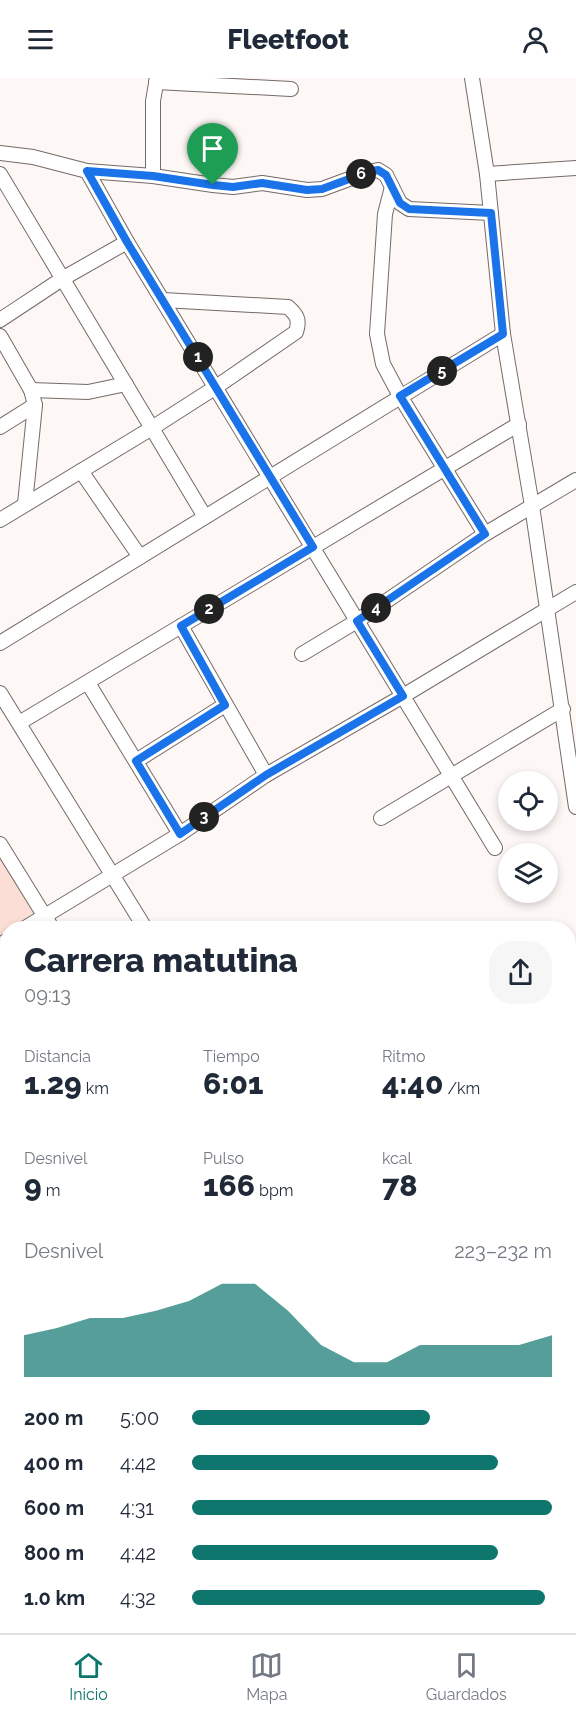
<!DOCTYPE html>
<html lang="es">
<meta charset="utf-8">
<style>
body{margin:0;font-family:Raleway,sans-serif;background:#f6f6f7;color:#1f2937;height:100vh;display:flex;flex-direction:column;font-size:22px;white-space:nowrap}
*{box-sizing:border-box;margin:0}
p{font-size:20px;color:#747a83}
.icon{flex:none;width:33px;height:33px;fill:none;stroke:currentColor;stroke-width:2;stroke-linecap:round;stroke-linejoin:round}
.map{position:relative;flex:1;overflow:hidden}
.side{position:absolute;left:0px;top:843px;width:576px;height:712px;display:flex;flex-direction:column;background:#fff;border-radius:24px 24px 0 0;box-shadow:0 3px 9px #0003}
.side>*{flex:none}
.tools{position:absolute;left:498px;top:693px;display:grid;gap:12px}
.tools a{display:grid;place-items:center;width:60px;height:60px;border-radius:50%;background:#fff;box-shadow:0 3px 9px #0003;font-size:30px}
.pin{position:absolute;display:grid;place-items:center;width:51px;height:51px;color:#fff;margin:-62px -26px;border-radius:50% 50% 50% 0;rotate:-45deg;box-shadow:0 0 6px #0007}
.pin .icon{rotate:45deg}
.km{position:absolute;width:30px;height:30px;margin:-15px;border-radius:50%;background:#222;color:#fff;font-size:16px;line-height:30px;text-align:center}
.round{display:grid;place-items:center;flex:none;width:63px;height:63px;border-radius:24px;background:#f6f6f7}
.head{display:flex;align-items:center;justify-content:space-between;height:102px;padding:0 24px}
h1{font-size:33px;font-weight:800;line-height:45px}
.figures{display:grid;grid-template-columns:repeat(3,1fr);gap:9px;height:102px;padding:6px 24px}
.figures div{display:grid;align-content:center}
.figures b{font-size:30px;font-weight:800}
.figures small{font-size:16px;font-weight:400}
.figures p{font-size:16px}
.chart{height:168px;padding:12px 24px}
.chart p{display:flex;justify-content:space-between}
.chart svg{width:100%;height:108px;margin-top:6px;fill:#0f766e;opacity:.7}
ul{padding:0 24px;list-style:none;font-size:20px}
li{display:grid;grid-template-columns:96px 72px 1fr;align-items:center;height:45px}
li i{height:15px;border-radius:8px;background:#0f766e}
header{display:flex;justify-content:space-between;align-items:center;height:78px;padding:0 24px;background:#fff;font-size:27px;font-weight:800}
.menu{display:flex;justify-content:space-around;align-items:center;height:84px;border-top:2px solid #e0e1e3;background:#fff;font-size:16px;color:#747a83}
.menu a{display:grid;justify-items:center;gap:3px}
.menu .current{color:#0f766e}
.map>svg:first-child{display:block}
.green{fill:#fbded6}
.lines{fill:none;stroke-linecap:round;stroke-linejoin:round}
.lane-casing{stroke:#766a66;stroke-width:10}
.street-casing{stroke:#766a66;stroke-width:16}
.secondary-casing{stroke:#766a66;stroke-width:22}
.primary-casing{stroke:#8d5244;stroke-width:24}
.lane{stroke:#fff;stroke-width:7}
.street{stroke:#fff;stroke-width:14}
.secondary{stroke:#f0d5cf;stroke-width:20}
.primary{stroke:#e0ac9f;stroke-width:21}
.route-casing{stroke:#fff;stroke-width:12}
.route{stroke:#1a73e8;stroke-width:8}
</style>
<header><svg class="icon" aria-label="menu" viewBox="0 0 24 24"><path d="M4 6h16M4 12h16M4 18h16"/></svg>Fleetfoot<svg class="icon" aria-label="person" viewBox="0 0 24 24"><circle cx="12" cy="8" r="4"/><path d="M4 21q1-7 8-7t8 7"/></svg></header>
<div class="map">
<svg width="576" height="1555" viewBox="0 0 576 1555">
<rect width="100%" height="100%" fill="#fdf7f6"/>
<!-- green -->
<g class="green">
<polygon points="0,766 52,850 8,850 7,978 0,983"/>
<polygon points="0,1198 8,1210 7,1365 0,1353"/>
<polygon points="357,1548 510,1548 510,1551 488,1555 358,1555"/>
</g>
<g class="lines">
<!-- lane casing -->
<g class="lane-casing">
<g id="lane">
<polyline points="568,1109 576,1104"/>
<polyline points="568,1154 576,1149"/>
<polyline points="0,1454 8,1449"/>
<polyline points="0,1494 8,1489"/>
</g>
</g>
<!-- street casing -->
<g class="street-casing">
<g id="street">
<polyline points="472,0 487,96 503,256 532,428 576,729"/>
<polyline points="156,4 291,11"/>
<polyline points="0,75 33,79 87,93 127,164 495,770"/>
<polyline points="87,93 153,98 213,107 233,109 262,105 307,112 322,111 368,94 378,92 386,97 400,125 409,131 491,135"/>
<polyline points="0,96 205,439"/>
<polyline points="487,96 576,90"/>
<polyline points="153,98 153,23 157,0"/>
<polyline points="392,109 385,136 377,256 383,286 400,318 485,456"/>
<polyline points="0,242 62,201 127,164"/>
<polyline points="0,258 31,312 35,327 25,426"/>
<polyline points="31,312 88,314 126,306"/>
<polyline points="0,349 35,327"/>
<polyline points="81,393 140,479"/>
<path d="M0 442 152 350 216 309 296 254C300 242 297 237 288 229L163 222"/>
<polyline points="181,548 266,697"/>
<polyline points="0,565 503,256"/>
<polyline points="302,576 357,543 485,456 576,402"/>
<polyline points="88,605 180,756"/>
<polyline points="0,615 145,850"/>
<polyline points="19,645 519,346"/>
<polyline points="136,683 225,627"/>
<polyline points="381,740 563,631"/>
<polyline points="0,766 52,850"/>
<polyline points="25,850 180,756 266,697 403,618 576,514"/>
<polyline points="0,867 8,862"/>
<polyline points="0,1069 8,1065"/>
<polyline points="0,1163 8,1158"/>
<polyline points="0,1198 8,1210"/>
<polyline points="0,1353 8,1366"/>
<polyline points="216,1548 220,1555"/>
<polyline points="61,1555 73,1548"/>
<polyline points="242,1555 254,1548"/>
</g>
</g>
<!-- secondary casing -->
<g class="secondary-casing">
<g id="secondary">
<polyline points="0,1432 8,1431"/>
<polyline points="94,1548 99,1555"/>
<polyline points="111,1548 115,1555"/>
</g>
</g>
<!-- primary casing -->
<g class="primary-casing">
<g id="primary">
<polyline points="568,1129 576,1125"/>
<polyline points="0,1480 8,1475"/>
</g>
</g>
<!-- lane -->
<use href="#lane" class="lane"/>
<!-- street -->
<use href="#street" class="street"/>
<!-- secondary -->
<use href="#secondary" class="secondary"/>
<!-- primary -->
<use href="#primary" class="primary"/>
</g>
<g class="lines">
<!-- route casing -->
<g class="route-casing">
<polygon id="route" points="378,92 386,97 400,125 409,131 491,135 503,256 400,318 485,456 357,543 403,618 266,697 180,756 136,683 225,627 181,548 313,469 127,164 87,93 153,98 213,107 233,109 262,105 307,112 322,111 368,94"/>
</g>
<!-- route -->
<use href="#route" class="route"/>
</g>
</svg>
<div class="tools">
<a><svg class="icon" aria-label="locate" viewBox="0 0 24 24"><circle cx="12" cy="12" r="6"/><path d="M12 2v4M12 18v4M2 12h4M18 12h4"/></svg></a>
<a><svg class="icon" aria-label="layers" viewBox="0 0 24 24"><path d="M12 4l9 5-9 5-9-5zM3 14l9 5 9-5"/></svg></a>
</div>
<div class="pin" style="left:213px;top:107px;background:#1e9e55"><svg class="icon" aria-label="arrive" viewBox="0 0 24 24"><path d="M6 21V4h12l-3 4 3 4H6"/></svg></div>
<b class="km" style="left:198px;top:279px">1</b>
<b class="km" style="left:209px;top:531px">2</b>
<b class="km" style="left:204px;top:739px">3</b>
<b class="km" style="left:376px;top:530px">4</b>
<b class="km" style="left:442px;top:293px">5</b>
<b class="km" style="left:361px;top:96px">6</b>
<section class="side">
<div class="head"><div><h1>Carrera matutina</h1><p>09:13</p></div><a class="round"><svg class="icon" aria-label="share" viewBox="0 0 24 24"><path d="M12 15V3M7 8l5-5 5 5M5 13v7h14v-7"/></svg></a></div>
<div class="figures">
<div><p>Distancia</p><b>1.29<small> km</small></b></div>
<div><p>Tiempo</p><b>6:01</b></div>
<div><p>Ritmo</p><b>4:40<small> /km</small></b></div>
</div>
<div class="figures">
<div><p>Desnivel</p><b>9<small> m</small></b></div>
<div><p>Pulso</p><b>166<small> bpm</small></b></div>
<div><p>kcal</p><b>78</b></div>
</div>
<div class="chart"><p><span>Desnivel</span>223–232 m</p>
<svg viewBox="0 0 160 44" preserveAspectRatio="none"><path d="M0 44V27L10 24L20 20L30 20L40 17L50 13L60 6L70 6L80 17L90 31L100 38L110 38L120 31L130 31L140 31L150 31L160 27V44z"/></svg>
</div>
<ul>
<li><b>200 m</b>5:00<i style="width:66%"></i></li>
<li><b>400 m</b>4:42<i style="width:85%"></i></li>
<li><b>600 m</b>4:31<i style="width:100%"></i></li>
<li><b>800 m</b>4:42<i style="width:85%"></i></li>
<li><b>1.0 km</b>4:32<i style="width:98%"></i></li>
</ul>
</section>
</div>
<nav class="menu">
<a class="current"><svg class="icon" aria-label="home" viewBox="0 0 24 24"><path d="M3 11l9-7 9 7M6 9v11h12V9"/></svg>Inicio</a>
<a><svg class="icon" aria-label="map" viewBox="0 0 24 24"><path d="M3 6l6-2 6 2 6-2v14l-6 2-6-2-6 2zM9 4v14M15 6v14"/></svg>Mapa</a>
<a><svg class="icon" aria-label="saved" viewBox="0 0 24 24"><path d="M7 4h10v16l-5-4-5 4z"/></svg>Guardados</a>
</nav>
